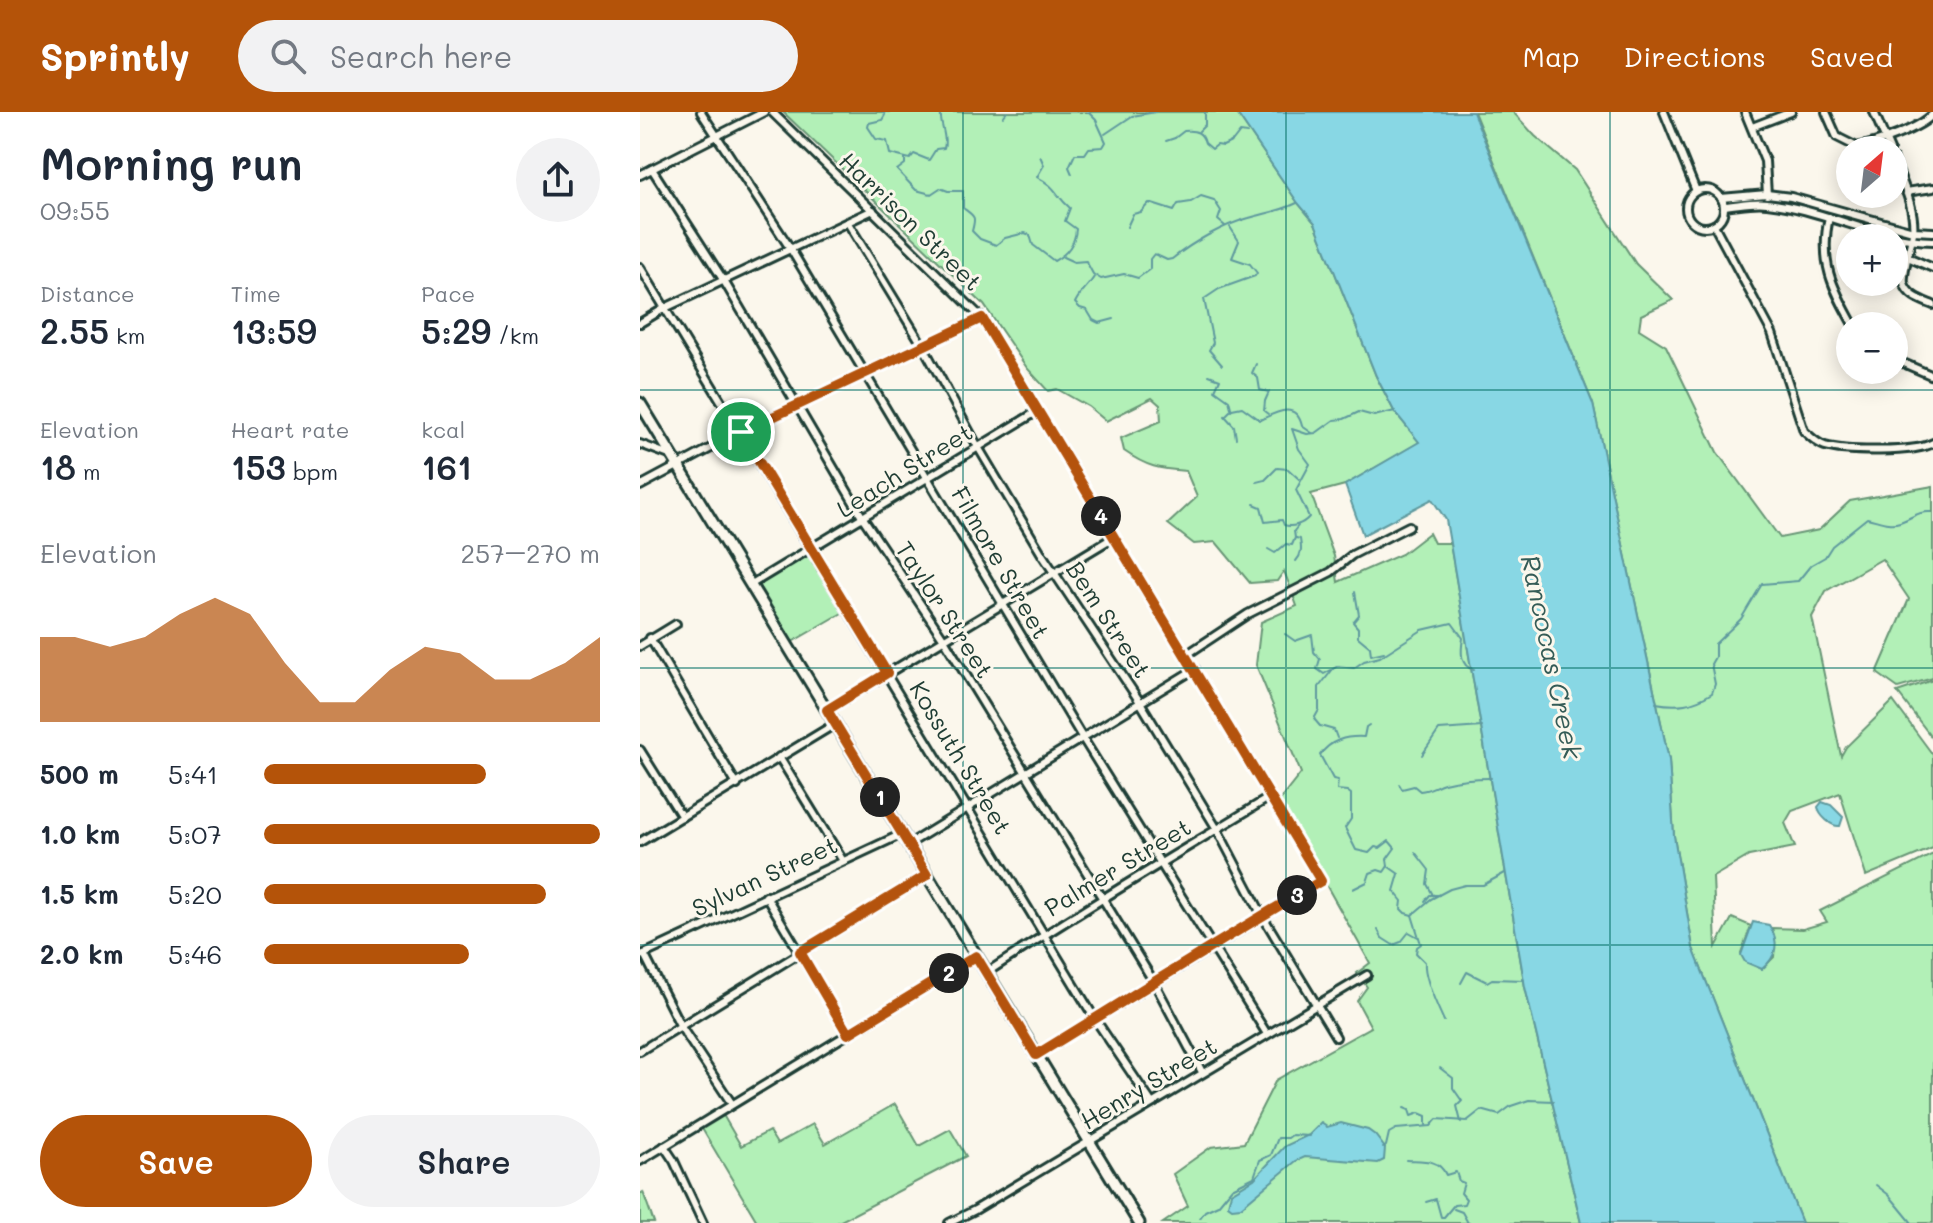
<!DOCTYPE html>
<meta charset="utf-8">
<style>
body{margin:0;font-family:Mali,sans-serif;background:#f2f2f3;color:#1f2937;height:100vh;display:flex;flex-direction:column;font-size:30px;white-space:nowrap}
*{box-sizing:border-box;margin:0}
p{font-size:26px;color:#747a83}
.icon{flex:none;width:44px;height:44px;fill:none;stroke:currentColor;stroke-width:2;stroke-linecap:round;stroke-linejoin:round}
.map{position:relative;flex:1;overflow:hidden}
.side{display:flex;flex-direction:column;background:#fff;width:640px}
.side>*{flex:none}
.needle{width:52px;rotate:28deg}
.fabs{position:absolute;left:1196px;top:24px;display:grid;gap:16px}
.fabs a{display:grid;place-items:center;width:72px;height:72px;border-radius:50%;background:#fff;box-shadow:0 4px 20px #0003;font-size:40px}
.pin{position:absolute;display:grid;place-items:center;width:68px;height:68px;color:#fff;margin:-34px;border:4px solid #fff;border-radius:50%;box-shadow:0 2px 8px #0007}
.km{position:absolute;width:40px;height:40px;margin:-20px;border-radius:50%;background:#222;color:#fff;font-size:22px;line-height:40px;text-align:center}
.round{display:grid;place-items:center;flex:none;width:84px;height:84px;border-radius:42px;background:#f2f2f3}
.overview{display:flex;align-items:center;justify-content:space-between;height:136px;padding:0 40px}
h1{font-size:44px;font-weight:600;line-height:60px}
.metrics{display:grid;grid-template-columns:repeat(3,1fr);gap:12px;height:136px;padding:8px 40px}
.metrics div{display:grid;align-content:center}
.metrics b{font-size:34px;font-weight:600}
.metrics small{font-size:22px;font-weight:400}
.metrics p{font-size:22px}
.chart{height:224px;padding:16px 40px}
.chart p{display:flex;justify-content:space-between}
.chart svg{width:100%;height:144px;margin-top:8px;fill:#b45309;opacity:.7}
.primary-button{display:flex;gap:16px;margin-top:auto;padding:16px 40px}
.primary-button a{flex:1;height:92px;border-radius:48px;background:#b45309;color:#fff;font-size:32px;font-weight:600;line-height:92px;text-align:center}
.primary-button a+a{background:#f2f2f3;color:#1f2937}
ul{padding:0 40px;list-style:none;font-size:26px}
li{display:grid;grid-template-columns:128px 96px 1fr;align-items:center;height:60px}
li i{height:20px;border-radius:10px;background:#b45309}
header{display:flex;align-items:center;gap:48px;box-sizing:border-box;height:112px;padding:0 40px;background:#b45309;color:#fff}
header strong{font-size:38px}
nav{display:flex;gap:44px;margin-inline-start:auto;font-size:28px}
.search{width:560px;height:72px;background:#f2f2f3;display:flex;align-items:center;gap:20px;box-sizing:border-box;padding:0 28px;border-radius:44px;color:#747a83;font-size:30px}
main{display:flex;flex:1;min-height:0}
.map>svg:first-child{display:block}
.green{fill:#b2f0b7;stroke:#689676;stroke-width:2}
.water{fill:#88d7e4;stroke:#5e999e;stroke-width:2}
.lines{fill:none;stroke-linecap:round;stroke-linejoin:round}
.stream{stroke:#5e999e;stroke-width:2}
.street-casing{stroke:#1f3d34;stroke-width:12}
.secondary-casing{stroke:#1f3d34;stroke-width:15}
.street{stroke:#fbf7ec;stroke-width:6}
.secondary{stroke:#fbf7ec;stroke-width:9}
.route-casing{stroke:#fff;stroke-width:16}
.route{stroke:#b45309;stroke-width:10}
.grid{fill:none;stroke:#0f766e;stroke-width:2;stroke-opacity:0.55}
.labels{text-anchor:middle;stroke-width:6;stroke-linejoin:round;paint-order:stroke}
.street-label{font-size:24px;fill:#1f3d34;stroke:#fbf7ec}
.water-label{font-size:26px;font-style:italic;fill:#345c57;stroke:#fbf7ec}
</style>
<header>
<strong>Sprintly</strong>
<div class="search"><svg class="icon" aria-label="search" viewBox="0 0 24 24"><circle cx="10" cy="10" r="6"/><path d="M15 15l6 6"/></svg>Search here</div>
<nav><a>Map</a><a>Directions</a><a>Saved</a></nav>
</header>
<main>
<section class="side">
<div class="overview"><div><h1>Morning run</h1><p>09:55</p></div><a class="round"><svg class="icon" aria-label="share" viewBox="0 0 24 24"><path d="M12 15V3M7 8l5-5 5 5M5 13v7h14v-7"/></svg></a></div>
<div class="metrics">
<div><p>Distance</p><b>2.55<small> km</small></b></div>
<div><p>Time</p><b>13:59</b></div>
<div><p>Pace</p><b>5:29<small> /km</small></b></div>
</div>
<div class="metrics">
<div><p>Elevation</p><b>18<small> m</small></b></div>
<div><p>Heart rate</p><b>153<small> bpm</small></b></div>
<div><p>kcal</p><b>161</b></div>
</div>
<div class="chart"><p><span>Elevation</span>257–270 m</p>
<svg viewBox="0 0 160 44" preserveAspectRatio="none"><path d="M0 44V18L10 18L20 21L30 18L40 11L50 6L60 11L70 26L80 38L90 38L100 28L110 21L120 23L130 31L140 31L150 26L160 18V44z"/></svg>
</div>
<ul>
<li><b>500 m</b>5:41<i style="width:66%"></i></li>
<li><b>1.0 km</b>5:07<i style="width:100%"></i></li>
<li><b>1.5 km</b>5:20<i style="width:84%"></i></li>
<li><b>2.0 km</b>5:46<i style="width:61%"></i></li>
</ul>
<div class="primary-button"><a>Save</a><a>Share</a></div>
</section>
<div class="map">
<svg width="1293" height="1111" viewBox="0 0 1293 1111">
<rect width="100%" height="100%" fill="#fbf7ec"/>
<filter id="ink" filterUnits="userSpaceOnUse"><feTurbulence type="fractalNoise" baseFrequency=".0125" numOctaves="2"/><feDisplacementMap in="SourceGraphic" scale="16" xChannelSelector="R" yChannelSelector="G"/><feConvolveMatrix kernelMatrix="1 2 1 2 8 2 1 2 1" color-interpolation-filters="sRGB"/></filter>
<g filter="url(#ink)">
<!-- green -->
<g class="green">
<path d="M143 0H596L658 91 675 111 736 264 754 299 780 330 705 373 671 382 694 444 698 470 762 442 789 421 794 431H810L885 875 941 1111H523L548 1094 533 1062 571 1035 604 1031 636 968 731 915 717 889 727 875 717 861 730 851 639 689 661 661 616 553 621 510 657 494 644 459 637 469 610 471 576 430 554 432 528 412 557 385 546 359C519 357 507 355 484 339L481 326 521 309 520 293 512 286 466 309 449 295 417 277 408 279 387 256 344 193Z"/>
<polygon points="834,0 873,0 895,24 935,58 996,152 1033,188 1001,203 999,217 1026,234 1077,340 1140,426 1179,418 1210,389 1293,374 1293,566 1258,576 1237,561 1269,487 1242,447 1186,479 1172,505 1201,644 1206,635 1253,589 1293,643 1293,736 1226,764 1200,681 1152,699 1145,711 1155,735 1109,744 1073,765 1076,835 1092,806 1111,814 1101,841 1122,857 1134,845 1135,829 1132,816 1163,817 1187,810 1180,799 1293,742 1293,1111 1162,1111 1053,836 1034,724 1029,648 953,292"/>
<polygon points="172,437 209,497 147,533 110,473"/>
<polygon points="1293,568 1293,627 1257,580"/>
<polygon points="255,992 279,1034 310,1017 326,1044 197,1111 118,1111 61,1015 83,1003 101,1034 129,1019 137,1032 173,1012 185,1032"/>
<polygon points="3,1080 14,1111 0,1111 0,1082"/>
</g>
<!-- water -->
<g class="water">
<polygon points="596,0 833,0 953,292 1029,648 1034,724 1053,836 1162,1111 941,1111 885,875 806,408 792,387 723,423 705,373 779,330 754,299 736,264 675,111 658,91"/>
<path d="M1182 690 1191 693 1203 705 1200 714C1192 715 1179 704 1178 695Z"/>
<path d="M1113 810 1129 813C1140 829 1137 845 1122 857L1105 850 1101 843Z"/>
<polygon points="681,1011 687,1015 701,1011 728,1018 735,1023 745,1036 744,1048 738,1051 665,1045 656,1049 601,1095 592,1096 588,1093 591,1081 614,1067 645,1034 669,1023"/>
</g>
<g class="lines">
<!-- stream -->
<g class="stream">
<path d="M243 0 245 3 242 8 229 11 228 15 236 27 247 29 250 42 270 47 274 42 289 48 296 37 304 36C308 25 299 12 301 0"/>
<polyline points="363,5 367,0"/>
<polyline points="559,19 565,13 565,0"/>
<polyline points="465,22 492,4 516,0"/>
<path d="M526 29 535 26 544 19C556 18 562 20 565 31L572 37 577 33 583 34 593 29 600 20 607 21"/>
<path d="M265 46V52L257 58 276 78 291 82 300 76 308 79H323V96C335 105 336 104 332 119L340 127 356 133 365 126 385 121 390 123 393 133 414 149C427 142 435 131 436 117L425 109 430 96C415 83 417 75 397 65L404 53 400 44"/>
<polyline points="432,62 429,55 435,42 445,42 449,36 463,35 466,30 456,8 448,0"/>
<polyline points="487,115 493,102 501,100 509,91 534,99 538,92 551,90 561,84 574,88 581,99 578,108 585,114"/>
<path d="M423 145 434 150 446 149 453 162 461 167 484 162 498 166 510 157V147L514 142 527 148 532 147C553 130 583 113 609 106 626 101 641 99 657 91"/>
<path d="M454 165C448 175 440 180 435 191L440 196 447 198 453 208 459 211 474 207"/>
<polyline points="616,252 612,261 618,266 620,278 629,280 625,289 624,299 628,302"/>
<polyline points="582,253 569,238 573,231 564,187 579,177 615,164 617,161 610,152 592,146 599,129 590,115"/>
<polyline points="569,263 580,267 575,278 589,288 591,296"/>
<path d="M596 326 594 314 585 304 592 297 602 295 620 308C637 300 656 289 662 314L672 321"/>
<polyline points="617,370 625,368 637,356 648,357 659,367"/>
<path d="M614 392 621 395 625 410 642 408 644 413C652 416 663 412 669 405L656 378 670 352 659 337 652 317 667 322 676 321 694 308 704 307 719 300 734 304 755 299"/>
<polyline points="628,437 635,441 646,432 652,433 655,426 654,419 658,414"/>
<path d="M656 449C663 441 661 435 660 427L656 426"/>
<polyline points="715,480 719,503 713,510 718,516 718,525 730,535 731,543 744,540"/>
<path d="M645 522 655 529 672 523 674 540 680 547 677 557 684 562 698 554 714 556 724 549 740 545 782 518 812 511 823 526C821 538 819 554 834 558"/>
<polyline points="693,557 679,575 679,598 674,607 680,614 694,618 697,626"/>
<path d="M1016 591C1037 595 1053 593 1072 581L1075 572 1071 552 1075 545V532L1101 507 1122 472 1158 469 1171 453 1185 445 1192 434 1227 406C1238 408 1248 414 1260 410 1272 406 1278 399 1291 400"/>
<polyline points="782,643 799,618 842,615"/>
<path d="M759 672 762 677 774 674 780 679C790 678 795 674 804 671 820 667 834 666 851 666"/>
<polyline points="775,740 789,758 787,772 793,783"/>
<path d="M749 755 759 762 754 779 762 789 761 797 765 801 772 803 781 832 777 835 776 841 785 850C783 865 798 896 804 909"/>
<path d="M713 777 727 770 730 761 738 758 744 760 748 754 747 747 755 736 749 729 740 736 735 735 729 741 716 738 705 716 711 707V682L707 679 697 678 698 668 693 667 680 643C691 628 705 624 724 625L726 615 729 613"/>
<polyline points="785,789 790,783 799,783"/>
<polyline points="772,803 791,787 810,777 825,773 843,773 865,761"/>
<polyline points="738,818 742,826 753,833 761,830 769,820 778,825"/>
<polyline points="821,871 827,860 847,870 852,867 884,868"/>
<polyline points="800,956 813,966 813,976 822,989 817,994 821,1010"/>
<polyline points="764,996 769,998 771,1004 779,1001 786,1004 786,1013"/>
<polyline points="743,1036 746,1034 749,1021 756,1017 791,1014 797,1007 827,1009 841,998 859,1003 871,994 889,988 914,989"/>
<path d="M766 1048C781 1049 799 1046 806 1063L816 1060 819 1069 824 1071 821 1081 826 1087 824 1092 814 1093 804 1105H801L796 1087 786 1090"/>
<polyline points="1236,1073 1249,1083 1272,1111"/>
<polyline points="814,1097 822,1100 828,1111"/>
<polyline points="560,1106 565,1099 578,1093 592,1076 614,1065 620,1048 631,1043 638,1026 648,1026 652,1023 670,1024"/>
</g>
<!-- street casing -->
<g class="street-casing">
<g id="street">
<polyline points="61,0 150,136 442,625 627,922"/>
<polyline points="132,0 342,206 681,769 396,943"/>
<polyline points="1024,0 1056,79"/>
<polyline points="1105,0 1125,49 1127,83"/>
<path d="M1186 0 1197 25 1217 35C1236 32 1281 16 1293 2"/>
<polyline points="1234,0 1250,38"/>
<polyline points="1112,15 1151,0"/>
<path d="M1254 48C1262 70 1276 97 1273 121 1271 132 1262 163 1264 171 1268 184 1281 188 1293 193"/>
<polyline points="12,57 84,169 223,406 305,529 515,872 562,960"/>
<polyline points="0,63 124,0"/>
<circle cx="1065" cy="96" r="19"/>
<polyline points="1266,80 1293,76"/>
<polyline points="1081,86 1127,82 1151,85 1273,119 1293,120"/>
<path d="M1084 94C1098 93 1113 89 1127 91 1184 97 1235 128 1293 129"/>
<path d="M1189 105C1179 150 1192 175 1214 214"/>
<polyline points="208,111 283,234 338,335 403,444 500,590 577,717 622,803 696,925"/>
<path d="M1074 113 1132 221 1164 319C1171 325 1176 331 1185 334 1205 340 1275 341 1293 331"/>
<polyline points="1270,146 1293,156"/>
<polyline points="0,155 455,907 511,990"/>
<polyline points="0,211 25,196 233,98"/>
<polyline points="1254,247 1293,264"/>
<polyline points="0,332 32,344"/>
<polyline points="0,374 101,320 342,206"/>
<polyline points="110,473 398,299"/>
<polyline points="10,526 97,673"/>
<polyline points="0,534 36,512"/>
<polyline points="546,543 608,502 691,460 712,443 769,414"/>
<polyline points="187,598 474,425"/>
<polyline points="0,638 42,705"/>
<polyline points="139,645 203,749"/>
<polyline points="0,730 195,612"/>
<polyline points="269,732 555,557"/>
<polyline points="126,784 208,922"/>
<polyline points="4,842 41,915 92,992"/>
<polyline points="0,844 262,722"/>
<path d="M346 861C439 799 535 743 630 685"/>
<polyline points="0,939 287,763"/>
<polyline points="24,1034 34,1049 63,1111"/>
<polyline points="0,1049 336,844"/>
<polyline points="309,1111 335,1098 727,863"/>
</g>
</g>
<!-- secondary casing -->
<g class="secondary-casing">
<polyline id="secondary" points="0,291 499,1111"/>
</g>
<!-- street -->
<use href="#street" class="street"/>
<!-- secondary -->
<use href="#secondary" class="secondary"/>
</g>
</g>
<g class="lines" filter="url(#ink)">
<!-- route casing -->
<g class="route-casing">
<path id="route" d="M342 206 681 769C585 825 491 885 396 943L336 844 208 922 160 840 287 763 187 598 247 561 101 320Z"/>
</g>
<!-- route -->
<use href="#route" class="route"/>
</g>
<!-- grid -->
<path class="grid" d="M323 0V1111M646 0V1111M970 0V1111M0 278H1293M0 556H1293M0 833H1293"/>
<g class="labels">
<!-- street labels -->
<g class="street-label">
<text transform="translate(270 110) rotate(44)" y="8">Harrison Street</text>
<text transform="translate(265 359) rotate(-32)" y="8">Leach Street</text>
<text transform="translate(360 451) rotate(60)" y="8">Filmore Street</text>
<text transform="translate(304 498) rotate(57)" y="8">Taylor Street</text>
<text transform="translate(468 508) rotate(57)" y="8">Bem Street</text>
<text transform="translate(320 646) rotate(59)" y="8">Kossuth Street</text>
<text transform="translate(478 756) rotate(-31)" y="8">Palmer Street</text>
<text transform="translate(125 765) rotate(-25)" y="8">Sylvan Street</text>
<text transform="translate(509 972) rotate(-31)" y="8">Henry Street</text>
</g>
<!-- water labels -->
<g class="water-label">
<text transform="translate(911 545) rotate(78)" y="9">Rancocas Creek</text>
</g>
</g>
</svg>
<div class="fabs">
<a><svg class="needle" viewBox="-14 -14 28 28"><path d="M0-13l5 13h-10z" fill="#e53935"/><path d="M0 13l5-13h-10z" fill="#747a83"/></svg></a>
<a>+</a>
<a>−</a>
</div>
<div class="pin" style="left:101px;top:320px;background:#1e9e55"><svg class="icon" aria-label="arrive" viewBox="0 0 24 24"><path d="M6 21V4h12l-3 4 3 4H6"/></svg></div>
<b class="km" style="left:240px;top:685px">1</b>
<b class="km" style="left:309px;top:861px">2</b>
<b class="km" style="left:657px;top:783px">3</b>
<b class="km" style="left:461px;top:404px">4</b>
</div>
</main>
